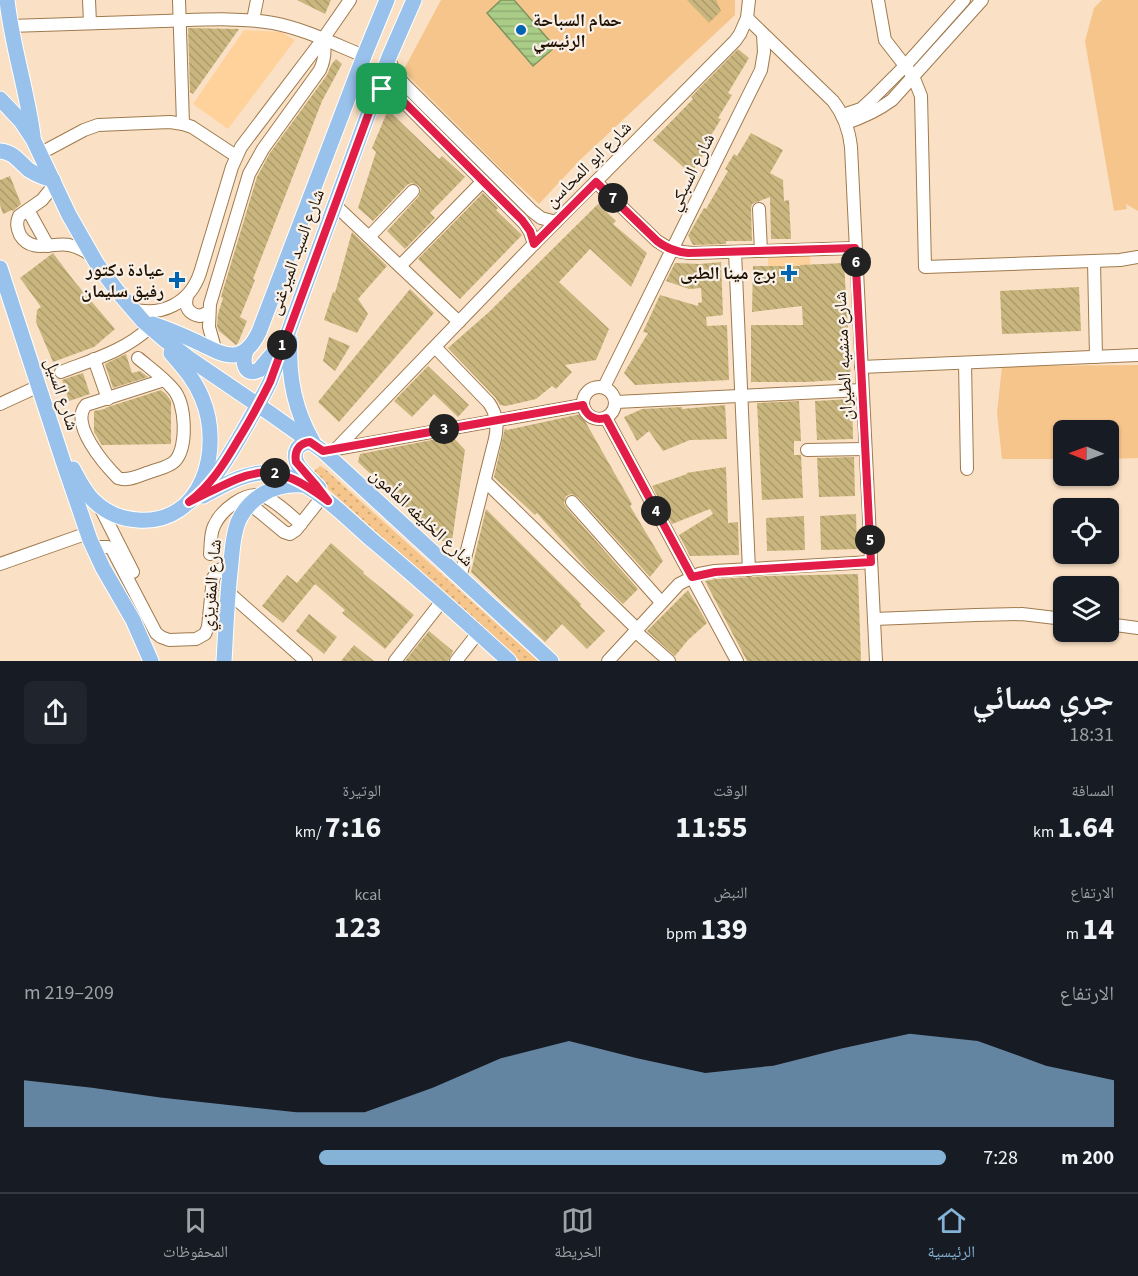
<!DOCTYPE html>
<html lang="ar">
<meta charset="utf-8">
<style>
body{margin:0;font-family:"Source Sans 3","Noto Naskh Arabic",sans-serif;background:#20242c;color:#f1f3f6;direction:rtl;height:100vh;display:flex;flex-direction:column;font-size:22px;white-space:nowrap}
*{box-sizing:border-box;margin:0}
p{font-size:20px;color:#9ea1a6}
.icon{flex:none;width:33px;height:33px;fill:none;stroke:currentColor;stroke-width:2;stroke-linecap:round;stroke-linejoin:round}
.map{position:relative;height:661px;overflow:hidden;direction:ltr}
.side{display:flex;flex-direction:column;background:#171b24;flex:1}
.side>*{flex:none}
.needle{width:39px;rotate:271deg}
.controls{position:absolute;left:1053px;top:420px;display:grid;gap:12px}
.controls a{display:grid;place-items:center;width:66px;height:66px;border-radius:9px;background:#171b24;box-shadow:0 2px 4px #0004;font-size:30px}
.pin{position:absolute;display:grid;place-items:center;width:51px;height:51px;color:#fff;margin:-26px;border-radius:12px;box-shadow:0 3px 9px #0006}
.km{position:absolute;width:30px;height:30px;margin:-15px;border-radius:50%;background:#222;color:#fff;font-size:16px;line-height:30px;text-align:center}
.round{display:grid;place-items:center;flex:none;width:63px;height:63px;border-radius:9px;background:#20242c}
.summary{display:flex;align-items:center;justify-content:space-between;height:102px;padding:0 24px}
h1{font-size:33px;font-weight:700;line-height:45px}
.stats{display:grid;grid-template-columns:repeat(3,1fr);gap:9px;height:102px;padding:6px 24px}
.stats div{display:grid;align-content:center}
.stats b{font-size:30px;font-weight:700}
.stats small{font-size:16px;font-weight:400}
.stats p{font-size:16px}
.chart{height:168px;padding:12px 24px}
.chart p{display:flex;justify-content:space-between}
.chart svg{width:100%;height:108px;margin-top:6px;fill:#85b3d7;opacity:.7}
ul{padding:0 24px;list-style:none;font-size:20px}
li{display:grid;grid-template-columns:96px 72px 1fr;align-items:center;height:45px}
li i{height:15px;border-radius:8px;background:#85b3d7}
.dock{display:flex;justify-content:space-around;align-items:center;height:84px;border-top:2px solid #363941;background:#171b24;font-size:16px;color:#9ea1a6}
.dock a{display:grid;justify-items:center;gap:3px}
.dock .on{color:#85b3d7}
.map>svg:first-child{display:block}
.built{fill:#ffd19b}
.grass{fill:url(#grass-dots)}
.garden{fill:#f5c58c}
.water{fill:url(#water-rules);stroke:#80945f;stroke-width:1.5}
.building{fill:url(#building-back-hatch)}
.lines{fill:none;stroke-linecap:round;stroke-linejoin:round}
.minor-casing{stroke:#9f7a4d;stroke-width:14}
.major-casing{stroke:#fff;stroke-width:17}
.minor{stroke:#fff;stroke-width:12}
.major{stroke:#98c1eb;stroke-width:15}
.route-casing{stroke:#fff;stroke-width:12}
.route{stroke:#e11d48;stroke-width:8}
.poi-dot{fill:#0065b1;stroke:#f9f1e8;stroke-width:2}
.labels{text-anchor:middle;stroke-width:4.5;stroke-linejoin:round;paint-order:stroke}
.poi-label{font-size:18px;font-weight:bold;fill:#211202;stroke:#f9f1e8;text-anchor:end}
.street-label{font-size:18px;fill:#211202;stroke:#f9f1e8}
</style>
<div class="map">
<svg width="1138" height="661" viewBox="0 0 1138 661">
<defs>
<pattern id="grass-dots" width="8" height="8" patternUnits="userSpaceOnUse" patternTransform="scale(1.5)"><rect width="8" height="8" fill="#f5c58c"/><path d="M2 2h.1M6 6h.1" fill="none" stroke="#d2a877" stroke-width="1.8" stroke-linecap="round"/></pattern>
<pattern id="water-rules" width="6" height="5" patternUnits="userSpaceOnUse" patternTransform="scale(1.5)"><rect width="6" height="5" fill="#a9cc87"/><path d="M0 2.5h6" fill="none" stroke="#91ae73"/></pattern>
<pattern id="building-back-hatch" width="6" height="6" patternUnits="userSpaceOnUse" patternTransform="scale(1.5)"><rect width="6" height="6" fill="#c9b57e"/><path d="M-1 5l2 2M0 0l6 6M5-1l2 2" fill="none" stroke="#ac9b6b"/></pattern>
</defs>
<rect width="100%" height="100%" fill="#fae1c5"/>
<!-- built -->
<g class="built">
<polygon points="244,30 281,32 295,40 228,129 193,104"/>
<polygon points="810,252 812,293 768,296 768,253"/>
</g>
<!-- grass -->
<polygon class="grass" points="320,466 325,469 538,661 520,661 315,477 314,471"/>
<!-- garden -->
<g class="garden">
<polygon points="441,0 735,0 735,15 580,160 539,204 503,171 403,71"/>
<polygon points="1102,0 1138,0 1138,211 1126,204 1127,209 1114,211 1085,41 1094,8"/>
<polygon points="1138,365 1138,458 1109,459 1108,430 1064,430 1063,459 1002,459 997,413 1002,366"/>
</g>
<!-- water -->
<polygon class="water" points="501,0 514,0 555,47 533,66 487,13"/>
<!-- building -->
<g class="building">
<polygon points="297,0 331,0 325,14"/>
<polygon points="687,0 716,0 721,11 709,23"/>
<polygon points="188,28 239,29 193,94 190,92"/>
<polygon points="738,49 749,58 728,93 732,95 718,118 721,119 702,150 705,152 691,174 653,140 693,99 691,97"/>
<polygon points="336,59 342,64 322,101 253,279 255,280 240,317 247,321 238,343 236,345 219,331 217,326 218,314 223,298 221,297 257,177 270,153 327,75 331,65"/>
<polygon points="388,110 439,159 442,156 465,177 430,213 435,218 405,249 387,231 419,196 421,189 418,185 411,183 407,185 373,221 358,208 376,152 372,148"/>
<polygon points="751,133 783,150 770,173 783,180 784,201 789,200 791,239 771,239 770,197 752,204 751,209 752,241 726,241 726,244 693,245 688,235 689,234 704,208 706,209 728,171 725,169 734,154 737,156"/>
<polygon points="10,176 21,204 13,211 12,210 3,214 0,205 0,180"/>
<polygon points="483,193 498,208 496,210 522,235 460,299 418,259"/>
<polygon points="598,204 616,221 613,224 647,253 631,287 590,249 559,282 609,329 596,360 565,365 572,372 556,389 552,386 536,399 506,406 500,405 495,397 448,348 489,312"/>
<polygon points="352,232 387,266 358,299 368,314 357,333 324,320 333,292 335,293"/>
<polygon points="53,253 74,281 115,329 94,347 53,362 36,322 37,310 41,307 20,278"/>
<polygon points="721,262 723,315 706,317 707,326 727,325 729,380 635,385 624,373 648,333 643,332 660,295 698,306 698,303 702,302 701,288 689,289 666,281 675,263 700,264"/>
<polygon points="844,263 851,379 807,382 751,382 751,325 803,325 802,306 752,312 753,266 800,266 800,265"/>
<polygon points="1079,287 1081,331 1002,334 1000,291"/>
<polygon points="410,289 434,313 339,422 318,402"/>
<polygon points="329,337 350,346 335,371 323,361"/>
<polygon points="126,354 132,373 140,371 148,377 113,388 105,364"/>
<polygon points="428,366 469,405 458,417 434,394 412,417 394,401"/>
<polygon points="83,373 90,394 69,401 62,380"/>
<polygon points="161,390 166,394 171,401 171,444 102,445 94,432 94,411 105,409 105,408"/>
<polygon points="852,399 853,439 817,440 815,401"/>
<polygon points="799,401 801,441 794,441 794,455 801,455 803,498 762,500 757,403"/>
<polygon points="725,405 727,439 690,440 663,451 649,431 637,441 624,417 642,409 682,407 682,409"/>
<polygon points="581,414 632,504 630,506 663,561 650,577 578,497 571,494 566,496 564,503 566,507 638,589 623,604 590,572 537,513 535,515 494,477 505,428 507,430"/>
<polygon points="454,438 465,450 452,541 441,541 358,462 360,454 437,439 437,443"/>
<polygon points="854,457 855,496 819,497 817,458"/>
<polygon points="726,467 728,523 738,522 739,555 690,556 679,535 713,514 710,509 672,524 652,486 687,474 686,473"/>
<polygon points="486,509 581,604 580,606 605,631 587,649 562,624 545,642 471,572"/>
<polygon points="856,514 857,549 821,550 820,516"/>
<polygon points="804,516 805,550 767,551 766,518"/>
<polygon points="331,543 364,572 363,573 414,615 385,649 342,613 345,610 315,584 283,623 262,606 287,575 297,583"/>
<polygon points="858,574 861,661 747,661 705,581 716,579 767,576"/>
<polygon points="688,590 707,623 688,640 675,656 647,631"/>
<polygon points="309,614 337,637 324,654 296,631"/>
<polygon points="429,631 453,651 448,661 405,661"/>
<polygon points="354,645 374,661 341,661"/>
</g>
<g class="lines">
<!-- minor casing -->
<g class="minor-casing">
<g id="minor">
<polyline points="89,0 90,23"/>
<polyline points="179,0 183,124"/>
<polyline points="878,0 885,40 913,76 921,96 925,267 1120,260 1138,257"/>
<path d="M747 18 833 101C844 115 849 129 851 147L876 661"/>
<polyline points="253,20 257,0"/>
<path d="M10 26C61 24 112 23 163 21 199 20 237 17 273 23 305 29 334 44 364 56"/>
<polyline points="389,59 395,73 405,85 532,211 541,218 556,222"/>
<polyline points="378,88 389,91 398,96 525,224 530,232 534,244"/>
<polyline points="843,115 861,109 872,99 905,66 964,0"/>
<path d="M846 123C864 117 877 111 892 100L982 0"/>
<polyline points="41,153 84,130 98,125 170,122 183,124 192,127 236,156"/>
<path d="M596 182 657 241C668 249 679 253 694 253L855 248"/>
<path d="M55 184 42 200 19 216C16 223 17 228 20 235 32 254 52 242 69 245 77 247 84 250 91 255"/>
<polyline points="335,205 459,322"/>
<polyline points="759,209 761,251"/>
<polyline points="28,210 48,246"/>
<polyline points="369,237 413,191"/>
<polyline points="735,252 749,570"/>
<polyline points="1094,261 1096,357"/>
<polyline points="400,266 483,181"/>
<path d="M187 297C184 307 189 314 200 316L209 312"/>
<path d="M132 309C162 317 190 303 200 273L232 167 241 147 323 39 350 0"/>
<path d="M435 347 489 403C497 415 498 425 495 439L460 578"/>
<path d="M216 352 209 327 210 304 249 174 263 149 320 70C325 59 326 50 323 39"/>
<path d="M138 358C150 368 163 377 173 389 186 403 188 447 175 461 169 467 158 469 150 472 140 475 128 482 118 478 105 465 69 424 86 405L164 380"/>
<polyline points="94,359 108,399"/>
<polyline points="965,363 967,469"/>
<polyline points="861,367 1138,355"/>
<path d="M61 372C92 360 125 351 150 327"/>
<circle cx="599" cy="403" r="16"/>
<polyline points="604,387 761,70 764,52 763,34"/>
<polyline points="616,402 862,390"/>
<polyline points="0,404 39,386"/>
<polyline points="606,418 737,661"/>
<polyline points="337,448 534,244 735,41 740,34 747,18 749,0"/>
<polyline points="336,449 583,405"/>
<polyline points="807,450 865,449"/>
<polyline points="485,481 637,629"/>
<polyline points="572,502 661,602"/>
<polyline points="250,504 284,532 290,534 296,530 322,497"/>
<polyline points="100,507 133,572"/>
<polyline points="93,547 108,547 112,549 156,633 161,637 169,640 196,639 205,634 208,627 213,578 219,570 231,565"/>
<path d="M210 554C211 545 210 534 214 526 221 510 245 491 263 496 275 500 291 516 301 524"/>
<polyline points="0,564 88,533"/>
<polyline points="228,592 306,661"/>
<polyline points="874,619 976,615 1022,614 1064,619"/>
<polyline points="1108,624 1138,628"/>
<polyline points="635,631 669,661"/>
<polyline points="395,661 442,601"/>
<polyline points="456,661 478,633"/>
<polyline points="608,661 679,584 699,574 715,571 871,562"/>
</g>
</g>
<!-- major casing -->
<g class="major-casing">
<g id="major">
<path d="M7 0C12 46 27 90 33 136"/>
<polyline points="0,99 21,121 33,139 69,215 97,264 118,292 143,321 165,340 190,359 271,414 323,451 551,661"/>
<path d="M0 151C14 152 19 162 29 170 37 175 44 178 53 180"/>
<polyline points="0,268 63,461 90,540 103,568 133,620 151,661"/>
<path d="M153 324C168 329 182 335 197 342 224 355 242 367 259 332L364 56 387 0"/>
<path d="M290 341C288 377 295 411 313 442"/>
<path d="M246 351C242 361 244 377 259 370L280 345"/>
<path d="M310 442C305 443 300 444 297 449 289 464 311 478 319 488"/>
<path d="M73 469C79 480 84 491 93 500 105 512 121 519 138 520 204 525 223 447 202 398 195 380 183 367 171 353"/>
<path d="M203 496C224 485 246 471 271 473 280 474 289 476 297 481 325 495 348 519 372 540 419 579 464 620 509 661"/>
<path d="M189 502C211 485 224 464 238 440 249 421 260 402 270 382L389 57 414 0"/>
<path d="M224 661C226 628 227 596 231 563 232 550 233 535 238 522 249 497 275 483 302 485"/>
</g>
</g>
<!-- minor -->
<use href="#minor" class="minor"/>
<!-- major -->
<use href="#major" class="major"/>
</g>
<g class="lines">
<!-- route casing -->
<g class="route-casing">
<path id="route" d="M378 88 389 91 398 96 522 220 530 231 534 244 596 182 657 241C666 248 676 252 688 253L855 248 871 562 715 572 692 577 606 418C595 421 586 416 583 405L323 451 310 442C299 443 294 451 296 462L315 484 328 501C267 455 251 472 189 502 211 485 224 464 238 440 250 421 260 402 270 382Z"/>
</g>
<!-- route -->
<use href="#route" class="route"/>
</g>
<!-- markers -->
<g class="poi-dot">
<circle cx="521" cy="30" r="6"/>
<path d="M786 264h6v6h6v6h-6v6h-6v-6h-6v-6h6z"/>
<path d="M174 271h6v6h6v6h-6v6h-6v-6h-6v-6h6z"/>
</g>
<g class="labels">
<!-- poi labels -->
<g class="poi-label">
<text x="533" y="26" text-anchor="start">حمام السباحة<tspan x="533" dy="21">الرئيسي</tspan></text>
<text x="164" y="276">عيادة دكتور<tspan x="164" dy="21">رفيق سليمان</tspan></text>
<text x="776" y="279">برج مينا الطبى</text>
</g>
<!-- street labels -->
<g class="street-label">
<text transform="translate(588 164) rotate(-45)" y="6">شارع ابو المحاسن</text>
<text transform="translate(691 172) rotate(-64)" y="6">شارع السبكي</text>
<text transform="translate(296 252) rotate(-70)" y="6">شارع السيد الميرغنى</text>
<text transform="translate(843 356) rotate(-93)" y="6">شارع منشيه الطيران</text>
<text transform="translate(62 394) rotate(72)" y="6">شارع السيل</text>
<text transform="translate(422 517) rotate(43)" y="6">شارع الخليفه المأمون</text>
<text transform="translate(211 585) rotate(-85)" y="6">شارع المقريزي</text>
</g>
</g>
</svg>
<div class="controls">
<a><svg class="needle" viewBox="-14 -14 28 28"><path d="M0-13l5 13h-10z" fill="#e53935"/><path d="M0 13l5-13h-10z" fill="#9ea1a6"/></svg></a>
<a><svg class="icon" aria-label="locate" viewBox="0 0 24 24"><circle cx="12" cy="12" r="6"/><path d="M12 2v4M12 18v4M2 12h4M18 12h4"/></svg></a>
<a><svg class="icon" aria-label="layers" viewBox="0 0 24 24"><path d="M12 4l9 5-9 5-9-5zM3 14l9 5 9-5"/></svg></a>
</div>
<div class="pin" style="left:382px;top:89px;background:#1e9e55"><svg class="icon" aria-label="arrive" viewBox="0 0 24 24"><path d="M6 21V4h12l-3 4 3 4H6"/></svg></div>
<b class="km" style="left:282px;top:345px">1</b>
<b class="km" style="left:275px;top:473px">2</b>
<b class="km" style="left:444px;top:429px">3</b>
<b class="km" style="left:656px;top:511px">4</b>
<b class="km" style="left:870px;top:540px">5</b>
<b class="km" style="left:856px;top:262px">6</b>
<b class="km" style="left:613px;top:198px">7</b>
</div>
<section class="side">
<div class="summary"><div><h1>جري مسائي</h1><p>18:31</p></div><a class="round"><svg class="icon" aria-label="share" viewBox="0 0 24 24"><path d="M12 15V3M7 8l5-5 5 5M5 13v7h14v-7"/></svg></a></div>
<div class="stats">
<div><p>المسافة</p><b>1.64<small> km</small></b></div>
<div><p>الوقت</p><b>11:55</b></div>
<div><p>الوتيرة</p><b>7:16<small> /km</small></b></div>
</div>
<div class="stats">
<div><p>الارتفاع</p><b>14<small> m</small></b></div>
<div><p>النبض</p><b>139<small> bpm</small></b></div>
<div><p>kcal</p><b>123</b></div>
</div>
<div class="chart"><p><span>الارتفاع</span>209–219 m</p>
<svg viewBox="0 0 160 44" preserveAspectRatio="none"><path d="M0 44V25L10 28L20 32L30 35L40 38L50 38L60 28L70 16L80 9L90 16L100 22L110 19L120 12L130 6L140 9L150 19L160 25V44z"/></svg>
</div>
<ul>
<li><b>200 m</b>7:28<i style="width:68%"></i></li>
</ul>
</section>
<nav class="dock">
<a class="on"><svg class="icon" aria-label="home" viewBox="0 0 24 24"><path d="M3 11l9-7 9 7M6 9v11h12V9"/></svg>الرئيسية</a>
<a><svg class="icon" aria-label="map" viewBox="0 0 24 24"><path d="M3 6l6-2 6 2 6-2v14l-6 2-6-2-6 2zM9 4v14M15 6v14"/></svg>الخريطة</a>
<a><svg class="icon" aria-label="saved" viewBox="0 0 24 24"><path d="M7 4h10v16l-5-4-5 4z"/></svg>المحفوظات</a>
</nav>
